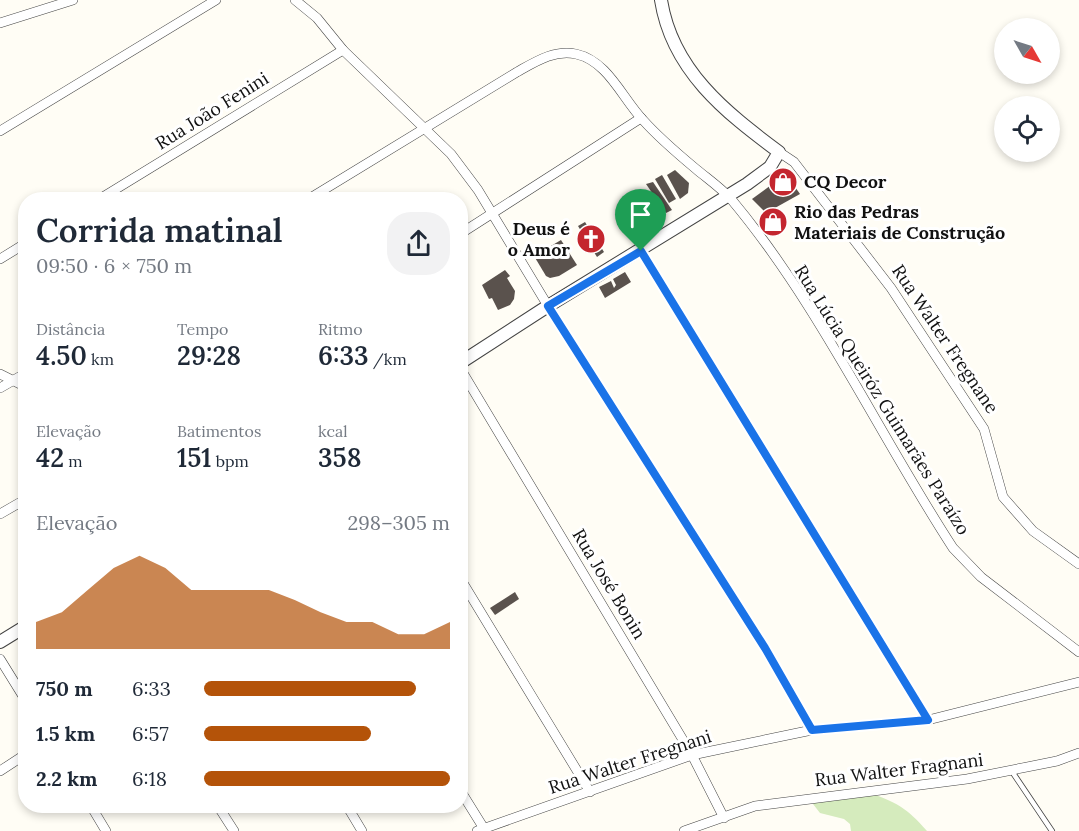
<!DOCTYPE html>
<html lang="pt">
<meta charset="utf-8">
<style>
body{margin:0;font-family:Lora,serif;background:#f2f2f3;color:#1f2937;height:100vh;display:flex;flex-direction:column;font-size:22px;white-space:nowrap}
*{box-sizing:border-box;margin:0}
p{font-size:20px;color:#747a83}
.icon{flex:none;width:33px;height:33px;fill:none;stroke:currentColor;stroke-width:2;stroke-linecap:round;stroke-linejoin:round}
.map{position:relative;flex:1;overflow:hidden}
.sheet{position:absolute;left:18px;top:192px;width:450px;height:621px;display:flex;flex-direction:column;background:#fff;border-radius:24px;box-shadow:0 3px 9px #0003}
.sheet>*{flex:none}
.needle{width:39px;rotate:129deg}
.controls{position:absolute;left:994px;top:18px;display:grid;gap:12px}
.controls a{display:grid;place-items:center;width:66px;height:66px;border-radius:50%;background:#fff;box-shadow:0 3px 9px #0003;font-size:30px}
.pin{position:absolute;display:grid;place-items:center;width:51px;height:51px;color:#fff;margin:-62px -26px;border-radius:50% 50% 50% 0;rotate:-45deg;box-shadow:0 0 6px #0007}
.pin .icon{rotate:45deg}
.round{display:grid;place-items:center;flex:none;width:63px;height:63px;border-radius:24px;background:#f2f2f3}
.head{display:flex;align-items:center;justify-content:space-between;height:102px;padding:0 18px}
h1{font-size:33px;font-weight:600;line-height:45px}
.figures{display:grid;grid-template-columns:repeat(3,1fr);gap:9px;height:102px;padding:6px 18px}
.figures div{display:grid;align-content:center}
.figures b{font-size:26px;font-weight:600}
.figures small{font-size:16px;font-weight:400}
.figures p{font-size:16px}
.chart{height:168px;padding:12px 18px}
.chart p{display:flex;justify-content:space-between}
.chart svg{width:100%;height:108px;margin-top:6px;fill:#b45309;opacity:.7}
ul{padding:0 18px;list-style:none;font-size:20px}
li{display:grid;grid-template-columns:96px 72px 1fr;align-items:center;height:45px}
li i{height:15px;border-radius:8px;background:#b45309}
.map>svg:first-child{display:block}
.green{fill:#d5ebbd}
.building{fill:#5a524d}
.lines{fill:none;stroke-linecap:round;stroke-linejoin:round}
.service-casing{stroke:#444;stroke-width:6}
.minor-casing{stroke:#444;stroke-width:10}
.tertiary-casing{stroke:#444;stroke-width:14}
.service{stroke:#fff;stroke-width:4.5}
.minor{stroke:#fff;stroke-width:9}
.tertiary{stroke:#fff;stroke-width:12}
.route-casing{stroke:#fff;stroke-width:12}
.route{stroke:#1a73e8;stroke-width:8}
.labels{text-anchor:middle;stroke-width:6;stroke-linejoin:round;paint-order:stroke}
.street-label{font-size:18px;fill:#111;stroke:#fff}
.poi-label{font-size:18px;font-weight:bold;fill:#111;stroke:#fff;text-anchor:start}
</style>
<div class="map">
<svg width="1079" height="831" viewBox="0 0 1079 831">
<rect width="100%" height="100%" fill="#fffdf5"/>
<!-- green -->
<path class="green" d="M867 792C896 802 906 807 927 831H851L850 824 844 819 820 813 813 804 816 800Z"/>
<!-- building -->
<g class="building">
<polygon points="675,170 689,183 688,193 680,199 667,175"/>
<polygon points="786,174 800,194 766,213 752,199"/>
<polygon points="662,175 676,199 669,203 655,179"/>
<polygon points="653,182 672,210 666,213 646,184"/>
<polygon points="775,210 785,227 771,234 762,217"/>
<polygon points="585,222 604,252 597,257 578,226"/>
<polygon points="561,240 577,265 559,276 550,278 546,276 534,256"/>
<polygon points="505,270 510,276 507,278 515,291 514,299 510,305 498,310 492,298 489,299 482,285"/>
<polygon points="625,272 631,282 605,298 599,287 611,281 614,288 616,285 613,279"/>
<polygon points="515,592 519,599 495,615 490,608"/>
</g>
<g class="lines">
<!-- service casing -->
<g class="service-casing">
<polyline id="service" points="1011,770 1052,831"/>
</g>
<!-- minor casing -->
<g class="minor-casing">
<g id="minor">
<polyline points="295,0 317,18 343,50 451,154 478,190 548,306 765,648 812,730"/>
<polyline points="0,23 73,0"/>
<polyline points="0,131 216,0"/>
<polyline points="779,152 794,162 891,288 984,429 1003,497 1033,531 1079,564"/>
<polyline points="98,200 343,50"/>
<path d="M307 200 517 72C535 62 555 49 576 54 608 61 622 98 643 120 659 138 678 154 696 169 708 179 721 188 731 199 819 304 878 433 953 548L981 577 1079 652"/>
<polyline points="460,234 641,118"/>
<polyline points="641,251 928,720"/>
<polyline points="0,259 26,243"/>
<polyline points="460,368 692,755 724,818"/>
<polyline points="0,374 26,387"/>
<polyline points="0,388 26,373"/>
<polyline points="0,514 26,499"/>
<polyline points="460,578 590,792"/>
<polyline points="0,659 26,701"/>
<polyline points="0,771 26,754"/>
<polyline points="460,790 483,827"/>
<polyline points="91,806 106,831"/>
<polyline points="218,806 234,831"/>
<polyline points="347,806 362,831"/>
<polyline points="477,831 692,755 812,730 928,720 1079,682"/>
<polyline points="684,831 755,806 967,779 1057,761 1079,753"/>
</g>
</g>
<!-- tertiary casing -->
<g class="tertiary-casing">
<g id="tertiary">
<path d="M460 363 548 306 747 184 770 167 779 152C725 112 672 70 661 0"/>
<polyline points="0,642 26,626"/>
</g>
</g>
<!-- service -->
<use href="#service" class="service"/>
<!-- minor -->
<use href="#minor" class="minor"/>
<!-- tertiary -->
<use href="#tertiary" class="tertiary"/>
</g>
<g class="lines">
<!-- route casing -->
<g class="route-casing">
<polygon id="route" points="641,251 928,720 812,730 765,648 548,306"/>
</g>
<!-- route -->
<use href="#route" class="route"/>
</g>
<!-- icons -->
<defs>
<g id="shop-disc" transform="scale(1.5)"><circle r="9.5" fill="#c4262e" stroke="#fff"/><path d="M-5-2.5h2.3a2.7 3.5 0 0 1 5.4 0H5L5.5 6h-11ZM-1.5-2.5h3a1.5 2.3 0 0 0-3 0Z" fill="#fff"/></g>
<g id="church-disc" transform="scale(1.5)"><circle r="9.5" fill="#c4262e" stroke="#fff"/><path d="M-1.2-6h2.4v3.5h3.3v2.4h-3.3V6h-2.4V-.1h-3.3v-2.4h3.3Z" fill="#fff"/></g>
</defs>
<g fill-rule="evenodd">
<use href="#shop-disc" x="783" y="182"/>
<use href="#shop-disc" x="773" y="222"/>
<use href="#church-disc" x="591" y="239"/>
</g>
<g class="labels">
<!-- street labels -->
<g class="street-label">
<text transform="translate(212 111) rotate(-32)" y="6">Rua João Fenini</text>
<text transform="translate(945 339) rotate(56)" y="6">Rua Walter Fregnane</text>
<text transform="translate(882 400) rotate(58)" y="6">Rua Lúcia Queiróz Guimarães Paraízo</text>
<text transform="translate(609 584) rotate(59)" y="6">Rua José Bonin</text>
<text transform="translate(630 762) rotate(-18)" y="6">Rua Walter Fregnani</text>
<text transform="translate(899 770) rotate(-7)" y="6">Rua Walter Fragnani</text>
</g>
<!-- poi labels -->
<g class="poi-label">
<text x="804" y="188">CQ Decor</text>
<text x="794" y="218">Rio das Pedras<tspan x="794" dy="21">Materiais de Construção</tspan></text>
<text x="570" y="235" text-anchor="end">Deus é<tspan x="570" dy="21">o Amor</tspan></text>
</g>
</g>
</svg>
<div class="controls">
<a><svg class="needle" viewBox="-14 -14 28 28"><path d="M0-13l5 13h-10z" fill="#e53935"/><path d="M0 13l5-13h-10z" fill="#747a83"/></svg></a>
<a><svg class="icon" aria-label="locate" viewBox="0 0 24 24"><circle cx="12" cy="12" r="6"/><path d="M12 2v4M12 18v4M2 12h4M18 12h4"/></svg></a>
</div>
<div class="pin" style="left:641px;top:251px;background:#1e9e55"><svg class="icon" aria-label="arrive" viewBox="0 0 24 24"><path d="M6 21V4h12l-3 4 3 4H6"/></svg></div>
<section class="sheet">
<div class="head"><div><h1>Corrida matinal</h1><p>09:50 · 6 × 750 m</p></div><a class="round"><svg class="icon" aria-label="share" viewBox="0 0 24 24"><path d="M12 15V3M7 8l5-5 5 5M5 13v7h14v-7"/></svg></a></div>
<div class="figures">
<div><p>Distância</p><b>4.50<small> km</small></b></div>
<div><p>Tempo</p><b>29:28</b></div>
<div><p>Ritmo</p><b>6:33<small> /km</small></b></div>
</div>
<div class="figures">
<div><p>Elevação</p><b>42<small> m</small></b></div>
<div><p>Batimentos</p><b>151<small> bpm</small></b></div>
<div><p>kcal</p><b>358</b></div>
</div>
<div class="chart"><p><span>Elevação</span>298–305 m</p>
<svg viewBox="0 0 160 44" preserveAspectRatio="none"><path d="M0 44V33L10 29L20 20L30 11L40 6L50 11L60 20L70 20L80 20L90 20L100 24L110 29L120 33L130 33L140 38L150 38L160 33V44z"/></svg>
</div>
<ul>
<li><b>750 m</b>6:33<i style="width:86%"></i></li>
<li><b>1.5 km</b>6:57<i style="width:68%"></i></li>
<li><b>2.2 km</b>6:18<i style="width:100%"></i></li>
</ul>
</section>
</div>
